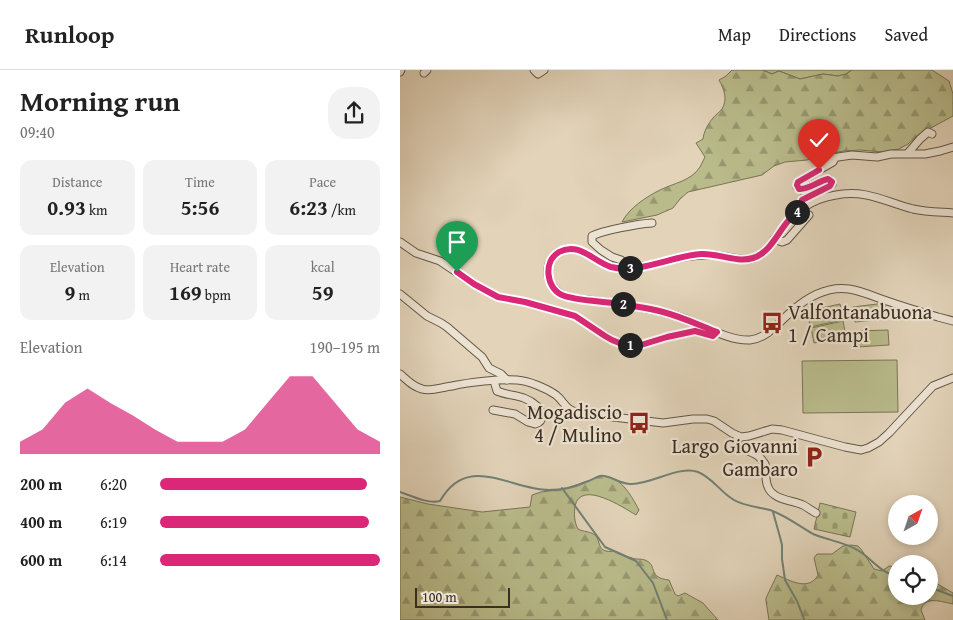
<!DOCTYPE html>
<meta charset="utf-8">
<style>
body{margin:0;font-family:"Gentium Book Plus",serif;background:#f2f2f2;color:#222;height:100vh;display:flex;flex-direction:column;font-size:19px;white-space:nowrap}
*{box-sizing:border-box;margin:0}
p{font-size:16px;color:#767676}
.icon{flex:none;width:28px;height:28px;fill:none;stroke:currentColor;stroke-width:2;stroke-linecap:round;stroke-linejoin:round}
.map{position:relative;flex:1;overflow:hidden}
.panel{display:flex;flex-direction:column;background:#fff;width:400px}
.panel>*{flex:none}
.needle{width:32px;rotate:40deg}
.fabs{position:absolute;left:488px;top:425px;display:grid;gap:10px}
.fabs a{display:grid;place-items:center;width:50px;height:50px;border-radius:50%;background:#fff;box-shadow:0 2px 8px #0003;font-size:25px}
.scale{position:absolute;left:15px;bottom:12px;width:95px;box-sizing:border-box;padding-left:5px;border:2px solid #392e1f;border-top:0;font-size:14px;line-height:18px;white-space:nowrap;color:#392e1f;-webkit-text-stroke:4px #ece2d2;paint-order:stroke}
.pin{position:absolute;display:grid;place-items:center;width:42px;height:42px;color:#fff;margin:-51px -21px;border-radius:50% 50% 50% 0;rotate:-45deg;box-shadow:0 0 5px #0007}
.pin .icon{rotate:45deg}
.km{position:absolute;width:25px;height:25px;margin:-12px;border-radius:50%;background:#222;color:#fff;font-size:14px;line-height:25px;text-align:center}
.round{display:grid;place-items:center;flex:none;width:52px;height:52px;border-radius:20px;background:#f2f2f2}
.overview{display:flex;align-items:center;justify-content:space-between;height:85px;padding:0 20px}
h1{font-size:28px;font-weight:800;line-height:38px}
.stats{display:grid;grid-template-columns:repeat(3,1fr);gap:8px;height:85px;padding:5px 20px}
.stats div{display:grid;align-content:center;border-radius:12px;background:#f2f2f2;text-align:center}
.stats b{font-size:21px;font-weight:800}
.stats small{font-size:14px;font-weight:400}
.stats p{font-size:14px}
.chart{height:140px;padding:10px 20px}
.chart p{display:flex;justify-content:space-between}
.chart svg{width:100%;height:90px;margin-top:5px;fill:#db2777;opacity:.7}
ul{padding:0 20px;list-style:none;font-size:16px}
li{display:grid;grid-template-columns:80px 60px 1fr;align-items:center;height:38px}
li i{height:12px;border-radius:6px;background:#db2777}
header{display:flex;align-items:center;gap:30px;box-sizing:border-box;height:70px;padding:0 25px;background:#fff;border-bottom:1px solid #e0e0e0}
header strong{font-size:24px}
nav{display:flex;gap:28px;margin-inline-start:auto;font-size:18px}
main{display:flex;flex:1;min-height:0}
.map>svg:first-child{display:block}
.grass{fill:#b9bb8b;stroke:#797455}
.forest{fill:url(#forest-firs);stroke:#797455}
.cemetery{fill:url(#cemetery-stones);stroke:#797455}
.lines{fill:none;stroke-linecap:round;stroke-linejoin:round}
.stream{stroke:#708175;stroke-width:2}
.minor-casing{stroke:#635746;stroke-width:9}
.minor{stroke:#ece2d2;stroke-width:7}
.route-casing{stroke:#fff;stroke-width:10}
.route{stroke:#db2777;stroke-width:6}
.labels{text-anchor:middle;stroke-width:4.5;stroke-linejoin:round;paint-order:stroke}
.poi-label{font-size:20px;fill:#392e1f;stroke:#ece2d2;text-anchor:end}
</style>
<header>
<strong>Runloop</strong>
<nav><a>Map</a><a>Directions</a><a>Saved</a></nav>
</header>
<main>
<section class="panel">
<div class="overview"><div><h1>Morning run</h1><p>09:40</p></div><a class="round"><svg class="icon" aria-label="share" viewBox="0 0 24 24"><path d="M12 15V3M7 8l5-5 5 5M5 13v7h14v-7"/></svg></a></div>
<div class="stats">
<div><p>Distance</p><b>0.93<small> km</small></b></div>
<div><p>Time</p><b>5:56</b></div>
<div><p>Pace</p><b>6:23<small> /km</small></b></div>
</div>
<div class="stats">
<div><p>Elevation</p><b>9<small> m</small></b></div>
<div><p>Heart rate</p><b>169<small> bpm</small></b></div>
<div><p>kcal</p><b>59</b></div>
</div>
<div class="chart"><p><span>Elevation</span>190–195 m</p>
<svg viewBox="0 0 160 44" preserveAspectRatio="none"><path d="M0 44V38L10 32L20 19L30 12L40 19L50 25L60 32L70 38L80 38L90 38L100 32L110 19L120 6L130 6L140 19L150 32L160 38V44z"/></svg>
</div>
<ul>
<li><b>200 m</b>6:20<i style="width:94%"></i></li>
<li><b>400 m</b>6:19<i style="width:95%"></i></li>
<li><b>600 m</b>6:14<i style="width:100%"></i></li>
</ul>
</section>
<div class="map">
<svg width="553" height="550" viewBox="0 0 553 550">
<defs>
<pattern id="forest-firs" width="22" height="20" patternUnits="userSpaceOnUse" patternTransform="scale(1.25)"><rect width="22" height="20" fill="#b9bb8b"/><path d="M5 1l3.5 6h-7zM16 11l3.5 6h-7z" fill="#979871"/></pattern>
<pattern id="cemetery-stones" width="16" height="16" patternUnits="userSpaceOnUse" patternTransform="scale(1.25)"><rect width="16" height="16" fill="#b9bb8b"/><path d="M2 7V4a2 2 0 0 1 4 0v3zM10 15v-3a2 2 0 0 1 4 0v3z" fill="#979871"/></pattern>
</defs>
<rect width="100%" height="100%" fill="#e2d3b9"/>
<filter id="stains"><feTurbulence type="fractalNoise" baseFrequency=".004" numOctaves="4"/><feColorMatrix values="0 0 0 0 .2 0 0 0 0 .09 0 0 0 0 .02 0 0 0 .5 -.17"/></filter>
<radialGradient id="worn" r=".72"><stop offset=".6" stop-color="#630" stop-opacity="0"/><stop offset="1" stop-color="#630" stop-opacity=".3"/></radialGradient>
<!-- grass -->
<g class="grass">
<polygon points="362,0 452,0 446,4 438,6 423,4 400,9 379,1 372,4"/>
<polygon points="485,233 487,249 455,252 453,237"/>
<polygon points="440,234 443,250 410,257 408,241"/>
<polygon points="443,251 446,267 414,273 411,258"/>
<polygon points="488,260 489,275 457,277 456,261"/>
<polygon points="497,290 498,342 403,343 402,291"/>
</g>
<!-- forest -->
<g class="forest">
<path d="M332 0H362L372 4 379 1 400 9 423 4 438 6 446 4 452 0H532L549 11 553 24V46L518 65 508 74 499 79 482 82 460 80 444 81 426 84 407 90 385 92 374 96 362 105 288 122 280 129 273 138 257 145 222 152C229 138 246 127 260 120 274 113 291 111 300 97 302 94 303 90 305 87L296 73 303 69C304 61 308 54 313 48 315 45 319 43 322 39 328 29 324 19 319 10L326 6Z"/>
<path d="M201 406C220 405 231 425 239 440L236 445C224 438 181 409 175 436 174 443 174 452 178 459 183 462 191 461 196 466 200 471 198 479 206 481 209 482 211 481 214 481 220 482 226 487 232 488 237 490 242 488 247 491 257 496 248 508 269 510L275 524 278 526 285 523 303 533 318 550H0V427L28 434 82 442 130 437 132 425 141 422 165 419Z"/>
<path d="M451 475 458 476 461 479 474 499 482 501 489 496 496 497V526H529V509L553 523V534C542 532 525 525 521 540L525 550H369L366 531V528L377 505C389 510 409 522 418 505L414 488 417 484H432L443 476Z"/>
</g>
<!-- cemetery -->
<polygon class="cemetery" points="420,433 456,442 450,467 414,459"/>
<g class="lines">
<!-- stream -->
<g class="stream">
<polyline points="162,418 205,477 236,491 253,513 267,550"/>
<path d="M0 422C12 426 27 434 40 431 68 382 110 420 149 420 162 420 175 417 186 412 191 411 195 407 200 406 209 404 220 415 232 414 252 414 280 395 298 402 313 408 320 422 334 430 344 436 358 437 370 440 385 445 399 456 413 464 427 470 448 473 459 481 472 489 481 503 496 506"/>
<polyline points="373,442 380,467 382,475 382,489 385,510 397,531 404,549"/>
<polyline points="529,517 553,526"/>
</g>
<!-- minor casing -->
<g class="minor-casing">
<g id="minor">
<polyline points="134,0 138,4 144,0"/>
<polyline points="0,2 1,0"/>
<polyline points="24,3 27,0"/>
<polyline points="508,83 520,69 528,62 532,64"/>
<polyline points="416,87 424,89 452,85 477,87 491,84 525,84 540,81 553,77"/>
<polyline points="403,137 401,133 404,129 429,117 432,114 429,109 424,110 401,120 397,117 398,112 433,92 435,88"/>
<path d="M553 143C540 142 526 142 513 139 486 132 465 119 436 125 410 129 394 142 379 163 372 172 366 184 354 188 341 192 327 186 315 185 286 183 260 195 232 198 224 199 217 198 210 196 193 191 176 170 157 183 153 186 151 189 149 194 147 201 148 209 152 215 154 218 157 222 161 224 170 230 185 229 196 231 213 233 231 235 248 239 260 241 271 244 283 248 303 255 328 271 350 270 368 268 380 251 393 240 408 227 428 216 449 219 462 221 475 227 487 231 504 237 521 242 538 247L553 251"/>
<polyline points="374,169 382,172 387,170 409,145"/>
<polyline points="0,172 16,183 40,191 74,214 98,227 125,232 175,246 212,270 222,273 235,276 241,275 267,267 295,261 313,266 317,262"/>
<path d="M224 198 223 192 221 190 212 187 201 180 192 172V166C204 160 238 154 252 153"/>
<polyline points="0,224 27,246 41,253 47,257 82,287 89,298 101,304 107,310"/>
<path d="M0 304C7 310 13 317 22 319 31 322 42 317 52 316 70 312 98 309 117 310 129 311 146 318 156 325 166 333 164 340 180 343L263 353 293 349H307L314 351 332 363 341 367 349 366 372 359 382 360 445 377 461 380 468 378 479 372 489 363 533 316 553 308"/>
<path d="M93 340 115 344 128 352 135 354C139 353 142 351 142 346 142 342 140 339 137 336 124 324 111 327 97 321L94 311"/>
<path d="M338 366 337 372 338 376C349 383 358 382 365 394 366 401 365 411 368 417 373 430 392 430 403 435 407 437 412 441 416 443"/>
</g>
</g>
<!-- minor -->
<use href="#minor" class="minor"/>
</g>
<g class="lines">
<!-- route casing -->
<g class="route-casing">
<path id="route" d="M57 202 74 214 98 227 125 232 175 246 205 266 212 270 222 274 235 276 241 275 267 267 295 261 313 266 317 262C299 255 282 247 263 242 249 238 234 236 219 234 203 231 176 231 162 225 146 218 143 191 159 182 179 171 194 192 211 197 237 204 273 186 301 184 318 183 336 193 353 188 370 183 378 162 389 150 393 145 398 141 403 137L401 133 402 130 430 116 432 112 428 109C418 111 409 120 399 119L397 115 398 112 419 100"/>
</g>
<!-- route -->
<use href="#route" class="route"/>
</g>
<!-- icons -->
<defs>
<g id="bus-bare" transform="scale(1.725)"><path d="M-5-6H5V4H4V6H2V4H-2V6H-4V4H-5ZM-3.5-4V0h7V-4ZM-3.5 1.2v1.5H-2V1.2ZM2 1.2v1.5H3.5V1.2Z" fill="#8f2418" stroke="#ece2d2" stroke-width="2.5" paint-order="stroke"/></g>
<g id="parking-bare" transform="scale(1.725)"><path d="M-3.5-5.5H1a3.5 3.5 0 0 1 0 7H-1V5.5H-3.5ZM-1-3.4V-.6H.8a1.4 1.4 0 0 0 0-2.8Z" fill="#8f2418" stroke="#ece2d2" stroke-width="2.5" paint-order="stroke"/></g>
</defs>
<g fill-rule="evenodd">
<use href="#bus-bare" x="372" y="253"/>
<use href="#bus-bare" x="239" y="353"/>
<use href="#parking-bare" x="414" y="387"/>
</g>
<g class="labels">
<!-- poi labels -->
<g class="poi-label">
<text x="388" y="249" text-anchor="start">Valfontanabuona<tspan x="388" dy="23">1 / Campi</tspan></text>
<text x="222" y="349">Mogadiscio<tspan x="222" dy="23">4 / Mulino</tspan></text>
<text x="398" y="383">Largo Giovanni<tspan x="398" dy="23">Gambaro</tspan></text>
</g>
</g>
<rect width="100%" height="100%" filter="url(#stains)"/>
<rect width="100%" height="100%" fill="url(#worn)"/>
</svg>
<div class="fabs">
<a><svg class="needle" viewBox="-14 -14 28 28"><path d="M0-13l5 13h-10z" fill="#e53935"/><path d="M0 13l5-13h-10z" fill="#767676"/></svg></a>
<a><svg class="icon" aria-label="locate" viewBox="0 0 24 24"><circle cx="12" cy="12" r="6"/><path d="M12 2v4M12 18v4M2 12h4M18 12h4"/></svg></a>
</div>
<div class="scale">100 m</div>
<div class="pin" style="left:57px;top:202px;background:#1e9e55"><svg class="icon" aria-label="arrive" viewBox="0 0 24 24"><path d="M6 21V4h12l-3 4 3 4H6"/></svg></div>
<div class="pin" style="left:419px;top:100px;background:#d93025"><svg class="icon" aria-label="check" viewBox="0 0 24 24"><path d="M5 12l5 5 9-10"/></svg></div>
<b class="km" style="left:230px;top:275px">1</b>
<b class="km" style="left:223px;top:234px">2</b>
<b class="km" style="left:230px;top:198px">3</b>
<b class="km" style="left:397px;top:142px">4</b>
</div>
</main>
